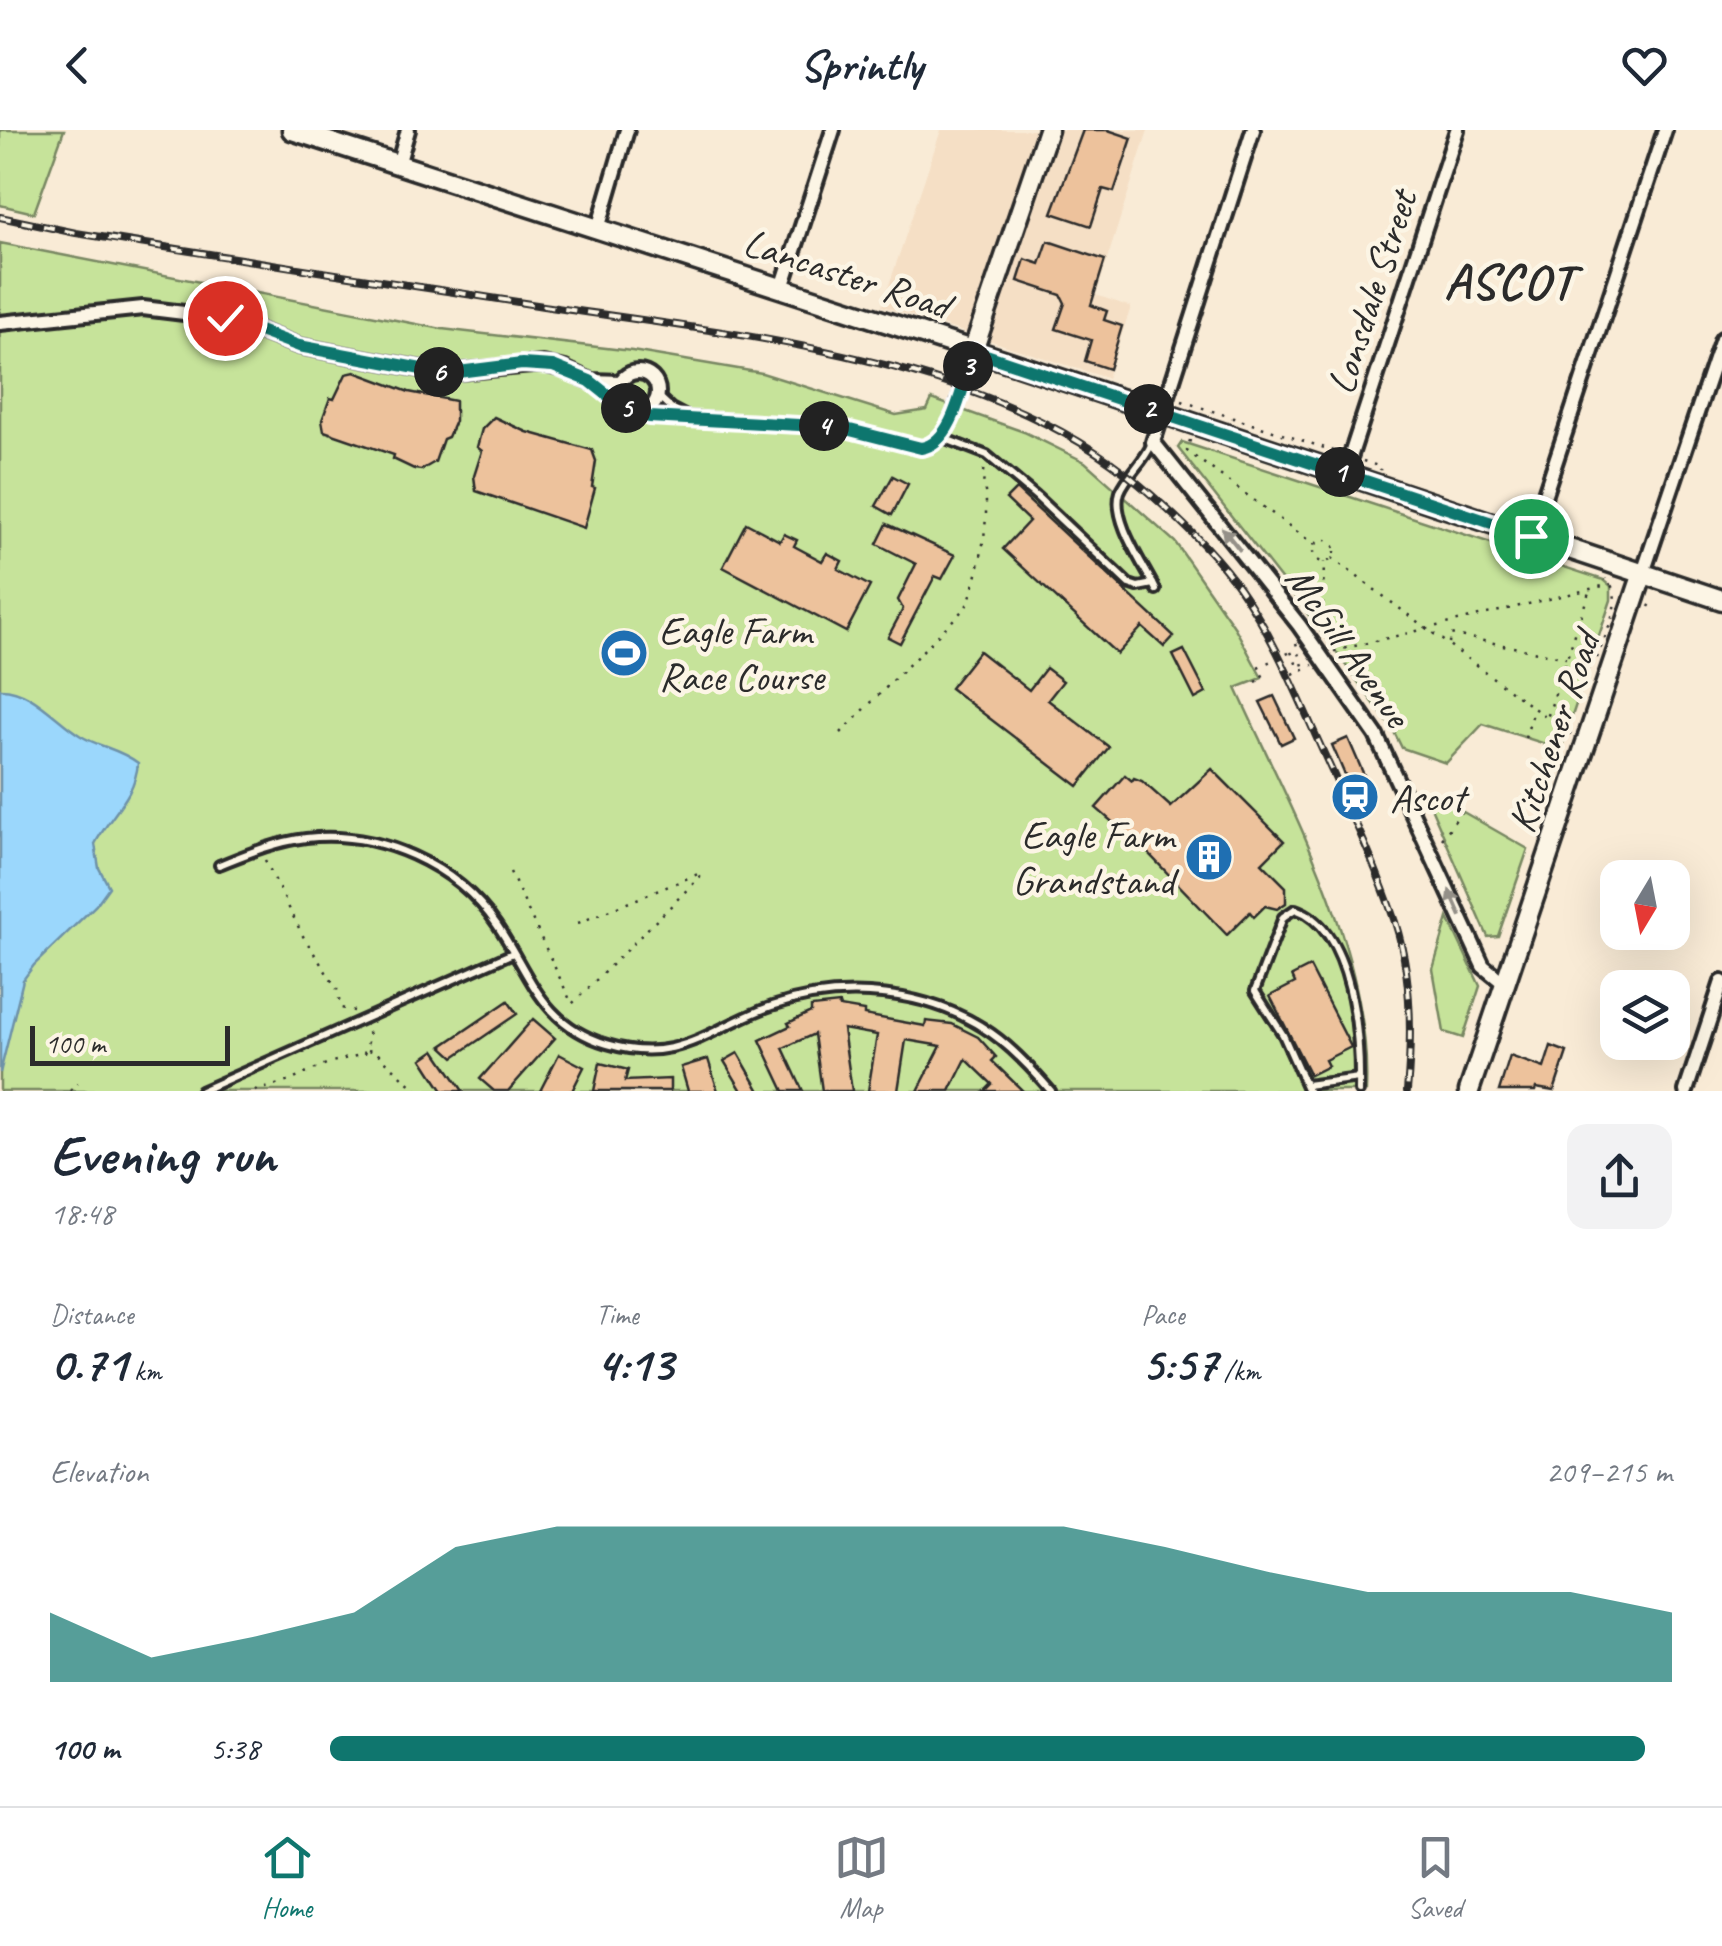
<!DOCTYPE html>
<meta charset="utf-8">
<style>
body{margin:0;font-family:Caveat,sans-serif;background:#f2f2f3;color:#1f2937;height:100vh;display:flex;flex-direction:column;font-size:38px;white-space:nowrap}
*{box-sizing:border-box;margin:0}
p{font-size:32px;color:#747a83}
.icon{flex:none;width:55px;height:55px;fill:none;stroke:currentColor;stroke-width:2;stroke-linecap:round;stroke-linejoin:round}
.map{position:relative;height:961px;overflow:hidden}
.panel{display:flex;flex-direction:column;background:#fff;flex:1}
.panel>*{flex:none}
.needle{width:65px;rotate:190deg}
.tools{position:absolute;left:1600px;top:730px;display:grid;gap:20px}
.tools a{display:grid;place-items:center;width:90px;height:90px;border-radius:20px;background:#fff;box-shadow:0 10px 40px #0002;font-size:50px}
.scale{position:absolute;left:30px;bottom:25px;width:200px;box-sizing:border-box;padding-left:10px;border:5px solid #2b2b2b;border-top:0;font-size:28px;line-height:35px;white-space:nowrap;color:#2b2b2b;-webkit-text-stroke:8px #fcf5e5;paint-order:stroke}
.pin{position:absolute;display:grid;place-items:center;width:85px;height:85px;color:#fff;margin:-42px;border:5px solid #fff;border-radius:50%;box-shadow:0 2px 10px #0007}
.km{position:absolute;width:50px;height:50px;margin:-25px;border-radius:50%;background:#222;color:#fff;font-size:28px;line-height:50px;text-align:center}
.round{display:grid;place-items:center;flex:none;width:105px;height:105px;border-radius:20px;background:#f2f2f3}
.head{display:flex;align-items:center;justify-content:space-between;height:170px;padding:0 50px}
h1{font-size:55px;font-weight:800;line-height:75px}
.figures{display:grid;grid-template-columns:repeat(3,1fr);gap:15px;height:170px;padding:10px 50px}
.figures div{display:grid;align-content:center}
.figures b{font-size:50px;font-weight:800}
.figures small{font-size:28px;font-weight:400}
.figures p{font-size:28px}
.chart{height:280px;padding:20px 50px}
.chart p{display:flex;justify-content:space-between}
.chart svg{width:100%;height:180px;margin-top:10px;fill:#0f766e;opacity:.7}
ul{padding:0 50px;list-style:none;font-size:32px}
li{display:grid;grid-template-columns:160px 120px 1fr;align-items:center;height:75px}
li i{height:25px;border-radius:12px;background:#0f766e}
header{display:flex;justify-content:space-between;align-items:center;height:130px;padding:0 50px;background:#fff;font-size:45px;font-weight:800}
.dock{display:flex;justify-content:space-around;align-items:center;height:140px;border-top:2px solid #e0e1e3;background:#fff;font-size:28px;color:#747a83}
.dock a{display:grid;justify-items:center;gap:5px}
.dock .selected{color:#0f766e}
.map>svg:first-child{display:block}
.built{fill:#f5dfc5}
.green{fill:#c6e39a;stroke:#788762;stroke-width:2.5}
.water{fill:#9bd7fc;stroke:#6e92a8;stroke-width:2.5}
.building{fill:#edc29c;stroke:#2b2b2b;stroke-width:2.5}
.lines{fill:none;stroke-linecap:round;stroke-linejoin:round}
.lane-casing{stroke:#2b2b2b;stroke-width:14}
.street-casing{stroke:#2b2b2b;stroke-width:20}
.secondary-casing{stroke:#2b2b2b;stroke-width:25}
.path{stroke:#2b2b2b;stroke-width:2.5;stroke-dasharray:2.5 8;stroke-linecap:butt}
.lane{stroke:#fcf5e5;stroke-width:6}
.street{stroke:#fcf5e5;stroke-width:12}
.secondary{stroke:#fcf5e5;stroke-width:18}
.rail-casing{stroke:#2b2b2b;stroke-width:8}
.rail{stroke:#fcf5e5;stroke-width:4;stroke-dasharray:11;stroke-linecap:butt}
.path-bridge{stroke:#2b2b2b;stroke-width:2.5;stroke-dasharray:2.5 8;stroke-linecap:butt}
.oneway{fill:#949088}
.route-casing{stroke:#fff;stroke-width:20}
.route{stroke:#0f766e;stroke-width:12}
.labels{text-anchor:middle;stroke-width:9;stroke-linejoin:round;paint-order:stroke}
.street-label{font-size:40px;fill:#2b2b2b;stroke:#fcf5e5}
.poi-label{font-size:40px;fill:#2b2b2b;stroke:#fcf5e5;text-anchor:start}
.district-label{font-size:50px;font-weight:bold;letter-spacing:2.5px;fill:#2b2b2b;stroke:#fcf5e5}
</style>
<header><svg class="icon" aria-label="back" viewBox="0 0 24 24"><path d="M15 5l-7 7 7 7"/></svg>Sprintly<svg class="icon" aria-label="heart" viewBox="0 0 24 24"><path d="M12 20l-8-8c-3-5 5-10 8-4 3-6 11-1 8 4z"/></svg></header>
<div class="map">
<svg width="1722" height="961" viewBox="0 0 1722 961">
<rect width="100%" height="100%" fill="#f9ebd6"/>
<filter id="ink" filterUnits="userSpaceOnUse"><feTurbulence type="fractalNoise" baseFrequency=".01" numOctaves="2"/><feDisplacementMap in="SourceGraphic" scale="20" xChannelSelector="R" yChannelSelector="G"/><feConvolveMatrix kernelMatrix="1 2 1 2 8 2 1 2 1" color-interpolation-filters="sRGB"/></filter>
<g filter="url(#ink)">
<!-- built -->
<polygon class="built" points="941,0 1148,0 1096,165 1131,177 1107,248 882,176"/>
<!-- green -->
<g class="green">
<polygon points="0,0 64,0 34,83 0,75"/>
<path d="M0 113 442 199 632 221 762 243 896 285 927 280 932 269 1024 302 1085 332 1175 412 1235 498 1262 548 1236 558C1292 682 1372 822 1366 961H0Z"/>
<polygon points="1182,312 1604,450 1611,456 1611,470 1561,619 1483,594 1446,633 1402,618 1392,598 1305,480 1178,318"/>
<polygon points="1423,659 1528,719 1498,806 1488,807"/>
<polygon points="1448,788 1480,856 1463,908 1444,902 1433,839"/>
</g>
<!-- water -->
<path class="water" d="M0 559C31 558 56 591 81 606 99 617 120 619 138 633 135 667 110 685 95 714L99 738 109 757 96 775 34 835 23 850 0 943Z"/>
<!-- building -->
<g class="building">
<polygon points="1083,0 1108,0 1132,8 1114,62 1103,59 1091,96 1052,83"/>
<polygon points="1048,111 1105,130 1091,175 1107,181 1104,190 1122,196 1109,239 1085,231 1091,210 1056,199 1065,173 1061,165 1018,151 1025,129 1040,134"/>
<polygon points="355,242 409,262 455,271 455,291 448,307 443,309 435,332 421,340 414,339 393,329 394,325 324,301 322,290 330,268 334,269 346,244"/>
<polygon points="494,287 527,302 592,320 596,331 592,357 595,358 584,398 476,361 474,346 482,321 477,317 482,299"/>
<polygon points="893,346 908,354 892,385 876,376"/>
<polygon points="1016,359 1174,506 1164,517 1142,497 1117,524 1003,419 1029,391 1006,369"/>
<polygon points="746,393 780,411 784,404 797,410 794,416 822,431 827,423 842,431 838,439 870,456 846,502 723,437"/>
<polygon points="887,394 955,425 942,449 935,446 900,513 888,507 903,479 898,470 916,434 877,414"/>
<polygon points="1184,520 1206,563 1195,569 1173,525"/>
<polygon points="979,521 1029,560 1046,538 1063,551 1048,570 1109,617 1078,656 950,558"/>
<polygon points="1274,566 1294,608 1281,614 1260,572"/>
<polygon points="1348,608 1370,659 1354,666 1332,615"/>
<polygon points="1212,639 1284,711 1262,733 1286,757 1286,773 1277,779 1265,776 1254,787 1250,782 1227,805 1146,721 1096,678 1125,645 1132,651 1134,648 1142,651 1171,677"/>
<polygon points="1310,837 1351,917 1325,930 1328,936 1310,945 1270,866 1295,853 1292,846"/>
<polygon points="508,871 517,884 454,927 442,916"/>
<polygon points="839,874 840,877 864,881 864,885 925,896 926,891 952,894 978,907 996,927 992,931 1023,961 985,961 992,954 966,929 950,961 918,961 941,916 906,910 898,961 868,961 877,905 843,899 852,961 822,961 814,904 783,918 803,961 784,961 760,910 790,896 788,893 811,882 811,877"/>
<polygon points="533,889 555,908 508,961 494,961 480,949"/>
<polygon points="1551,916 1567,922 1554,961 1536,958 1535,961 1499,961 1510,926 1544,938"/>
<polygon points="435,920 463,961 443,961 431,943 422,929"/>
<polygon points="738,923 760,961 742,961 724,931"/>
<polygon points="559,924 584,937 572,961 540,961"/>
<polygon points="708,929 718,961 688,961 681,937"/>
<polygon points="600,933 628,940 625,951 670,949 670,961 594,961"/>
</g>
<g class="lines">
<!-- lane casing -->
<g class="lane-casing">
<g id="lane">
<polyline points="657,265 671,278 688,287"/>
<polyline points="639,282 656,288 689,287 838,297 908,316 927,318 946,303 973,222"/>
<polyline points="943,308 987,325 1037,367 1129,454 1138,457 1153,454"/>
<path d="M1151 315C1144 332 1127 345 1120 362 1111 390 1144 435 1156 460"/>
<path d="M219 735C247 724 275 712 306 708 378 700 456 734 497 795 531 845 541 894 607 914 679 936 711 897 772 876 843 852 930 860 991 903 1014 919 1033 940 1051 961"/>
<polyline points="1306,955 1359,948"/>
<polyline points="201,961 513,823"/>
<path d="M1308 961 1283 905 1255 861 1283 787 1295 779C1354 799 1360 908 1359 961"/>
</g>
</g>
<!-- street casing -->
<g class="street-casing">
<g id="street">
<polyline points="1253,0 1153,312 1299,495 1376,605 1483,836 1505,854"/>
<polyline points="398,35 408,0"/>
<polyline points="598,99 627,0"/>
<polyline points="782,158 833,0"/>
<polyline points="0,193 143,178 225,188 299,216 432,241 458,242 543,234 565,239 591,251 621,252"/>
<circle cx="638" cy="262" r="20"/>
<polyline points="1345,343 1457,0"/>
<polyline points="1531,406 1665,0"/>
<polyline points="1643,443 1722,209"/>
<polyline points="1686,961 1722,852"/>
</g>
</g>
<!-- secondary casing -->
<g class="secondary-casing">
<g id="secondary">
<polyline points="292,0 1009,232 1722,470"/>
<polyline points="973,221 1048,0"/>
<polyline points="1469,961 1643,443"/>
</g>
</g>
<!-- path -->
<g class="path">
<polyline points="1182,271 1337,322"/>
<polyline points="1190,310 1187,321 1315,415"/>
<polyline points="1363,331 1381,337 1380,340"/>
<circle cx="1324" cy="421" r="11"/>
<polyline points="1332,428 1547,588"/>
<polyline points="1649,477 1654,468"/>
<polyline points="1322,506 1324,432"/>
<polyline points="1296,513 1304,539"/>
<polyline points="1449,513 1450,504 1566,528"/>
<polyline points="1334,521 1611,454"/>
<polyline points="1291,522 1299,540"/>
<path d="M1597 528C1604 507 1628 464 1605 449"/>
<polyline points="1293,544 1313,535"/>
<polyline points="1256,552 1264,548 1258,537"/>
<path d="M841 603 966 477C978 451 987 403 986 374 986 359 981 350 984 335"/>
<polyline points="1571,604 1547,588 1589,462"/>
<polyline points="1525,608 1534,580"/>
<polyline points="1442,709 1461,682"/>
<polyline points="265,730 303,806 337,859 341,878 354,881"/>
<polyline points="510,742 572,874 705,742"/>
<polyline points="578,793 703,742"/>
<polyline points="368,920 377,923 418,961"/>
<polyline points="70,961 78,953"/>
<polyline points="255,961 290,951 328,933 364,924 370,906 367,901"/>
</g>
<!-- lane -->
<use href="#lane" class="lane"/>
<!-- street -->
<use href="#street" class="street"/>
<!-- secondary -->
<use href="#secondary" class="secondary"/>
<!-- rail casing -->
<g class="rail-casing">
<path id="rail" d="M0 87 76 103C230 128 383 151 537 175 729 204 987 225 1140 355 1175 385 1214 421 1240 459 1276 510 1299 570 1325 626 1350 681 1376 735 1395 792 1412 844 1412 907 1407 961"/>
</g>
<!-- rail -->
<use href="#rail" class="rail"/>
<!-- path-bridge -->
<polyline class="path-bridge" points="1258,537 1291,522"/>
</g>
<!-- one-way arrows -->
<defs><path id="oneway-solid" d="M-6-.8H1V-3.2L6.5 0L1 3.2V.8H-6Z" transform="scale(2.5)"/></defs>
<g class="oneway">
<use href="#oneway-solid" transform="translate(1231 409) rotate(-129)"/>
<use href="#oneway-solid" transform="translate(1455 773) rotate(-114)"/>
</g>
</g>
<g class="lines" filter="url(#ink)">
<!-- route casing -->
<g class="route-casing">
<path id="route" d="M225 188 299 216 432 241 458 242 522 234 553 236 590 251 610 267 619 269 627 278 649 287 838 297 921 318C955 313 963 250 974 221L1531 406"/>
</g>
<!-- route -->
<use href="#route" class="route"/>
</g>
<!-- icons -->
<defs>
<g id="stadium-disc" transform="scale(2.5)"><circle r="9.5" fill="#1f6fb2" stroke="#fcf5e5"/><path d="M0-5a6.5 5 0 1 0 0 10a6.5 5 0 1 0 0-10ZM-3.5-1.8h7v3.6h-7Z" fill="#fff"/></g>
<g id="station-disc" transform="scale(2.5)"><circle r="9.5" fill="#1f6fb2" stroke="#fcf5e5"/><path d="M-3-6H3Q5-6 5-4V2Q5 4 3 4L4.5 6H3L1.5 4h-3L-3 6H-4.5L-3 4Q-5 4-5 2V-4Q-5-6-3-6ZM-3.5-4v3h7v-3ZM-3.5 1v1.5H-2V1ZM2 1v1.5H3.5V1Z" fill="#fff"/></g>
<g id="building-disc" transform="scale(2.5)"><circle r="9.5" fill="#1f6fb2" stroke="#fcf5e5"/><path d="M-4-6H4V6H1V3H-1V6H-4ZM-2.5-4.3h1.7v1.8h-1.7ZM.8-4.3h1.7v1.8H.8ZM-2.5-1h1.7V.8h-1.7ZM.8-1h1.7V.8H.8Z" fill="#fff"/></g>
</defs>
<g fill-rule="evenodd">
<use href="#stadium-disc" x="624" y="523"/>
<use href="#station-disc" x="1355" y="667"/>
<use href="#building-disc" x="1209" y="727"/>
</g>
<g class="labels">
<!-- street labels -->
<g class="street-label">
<text transform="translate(847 143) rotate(18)" y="14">Lancaster Road</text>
<text transform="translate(1371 162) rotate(-72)" y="14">Lonsdale Street</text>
<text transform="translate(1349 516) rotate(55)" y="14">McGill Avenue</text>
<text transform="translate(1553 602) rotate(-71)" y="14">Kitchener Road</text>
</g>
<!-- poi labels -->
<g class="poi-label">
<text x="659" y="514">Eagle Farm<tspan x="659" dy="46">Race Course</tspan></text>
<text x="1390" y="681">Ascot</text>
<text x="1174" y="718" text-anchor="end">Eagle Farm<tspan x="1174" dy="46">Grandstand</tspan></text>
</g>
<!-- district labels -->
<g class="district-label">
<text x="1510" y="168">ASCOT</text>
</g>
</g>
</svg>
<div class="tools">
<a><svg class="needle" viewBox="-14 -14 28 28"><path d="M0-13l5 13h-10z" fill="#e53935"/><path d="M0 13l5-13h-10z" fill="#747a83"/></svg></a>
<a><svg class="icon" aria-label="layers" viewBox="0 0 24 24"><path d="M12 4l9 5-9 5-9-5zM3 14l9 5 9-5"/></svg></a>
</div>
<div class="scale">100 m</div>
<div class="pin" style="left:1531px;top:406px;background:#1e9e55"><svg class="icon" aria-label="arrive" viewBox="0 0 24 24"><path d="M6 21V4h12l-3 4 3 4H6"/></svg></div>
<div class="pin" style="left:225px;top:188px;background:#d93025"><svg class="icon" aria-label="check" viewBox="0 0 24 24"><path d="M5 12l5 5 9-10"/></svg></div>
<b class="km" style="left:1340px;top:342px">1</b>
<b class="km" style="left:1149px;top:279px">2</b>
<b class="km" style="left:968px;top:236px">3</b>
<b class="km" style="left:824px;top:296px">4</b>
<b class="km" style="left:626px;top:278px">5</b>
<b class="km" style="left:439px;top:242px">6</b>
</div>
<section class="panel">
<div class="head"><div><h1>Evening run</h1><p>18:48</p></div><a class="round"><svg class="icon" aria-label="share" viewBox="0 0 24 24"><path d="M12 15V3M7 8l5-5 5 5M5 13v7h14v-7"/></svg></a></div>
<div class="figures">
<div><p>Distance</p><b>0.71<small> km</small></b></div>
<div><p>Time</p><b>4:13</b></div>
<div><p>Pace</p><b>5:57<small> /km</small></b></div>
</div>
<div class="chart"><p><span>Elevation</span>209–215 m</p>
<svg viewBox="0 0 160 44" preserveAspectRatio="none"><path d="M0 44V27L10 38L20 33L30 27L40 11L50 6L60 6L70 6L80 6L90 6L100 6L110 11L120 17L130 22L140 22L150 22L160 27V44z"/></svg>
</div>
<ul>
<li><b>100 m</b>5:38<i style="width:98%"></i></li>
</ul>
</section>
<nav class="dock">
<a class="selected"><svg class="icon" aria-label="home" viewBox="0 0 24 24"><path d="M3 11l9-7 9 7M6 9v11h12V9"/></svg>Home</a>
<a><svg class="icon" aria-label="map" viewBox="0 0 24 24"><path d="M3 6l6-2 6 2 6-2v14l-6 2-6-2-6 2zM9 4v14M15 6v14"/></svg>Map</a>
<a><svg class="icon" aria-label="saved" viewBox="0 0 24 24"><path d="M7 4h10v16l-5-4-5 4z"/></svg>Saved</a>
</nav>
